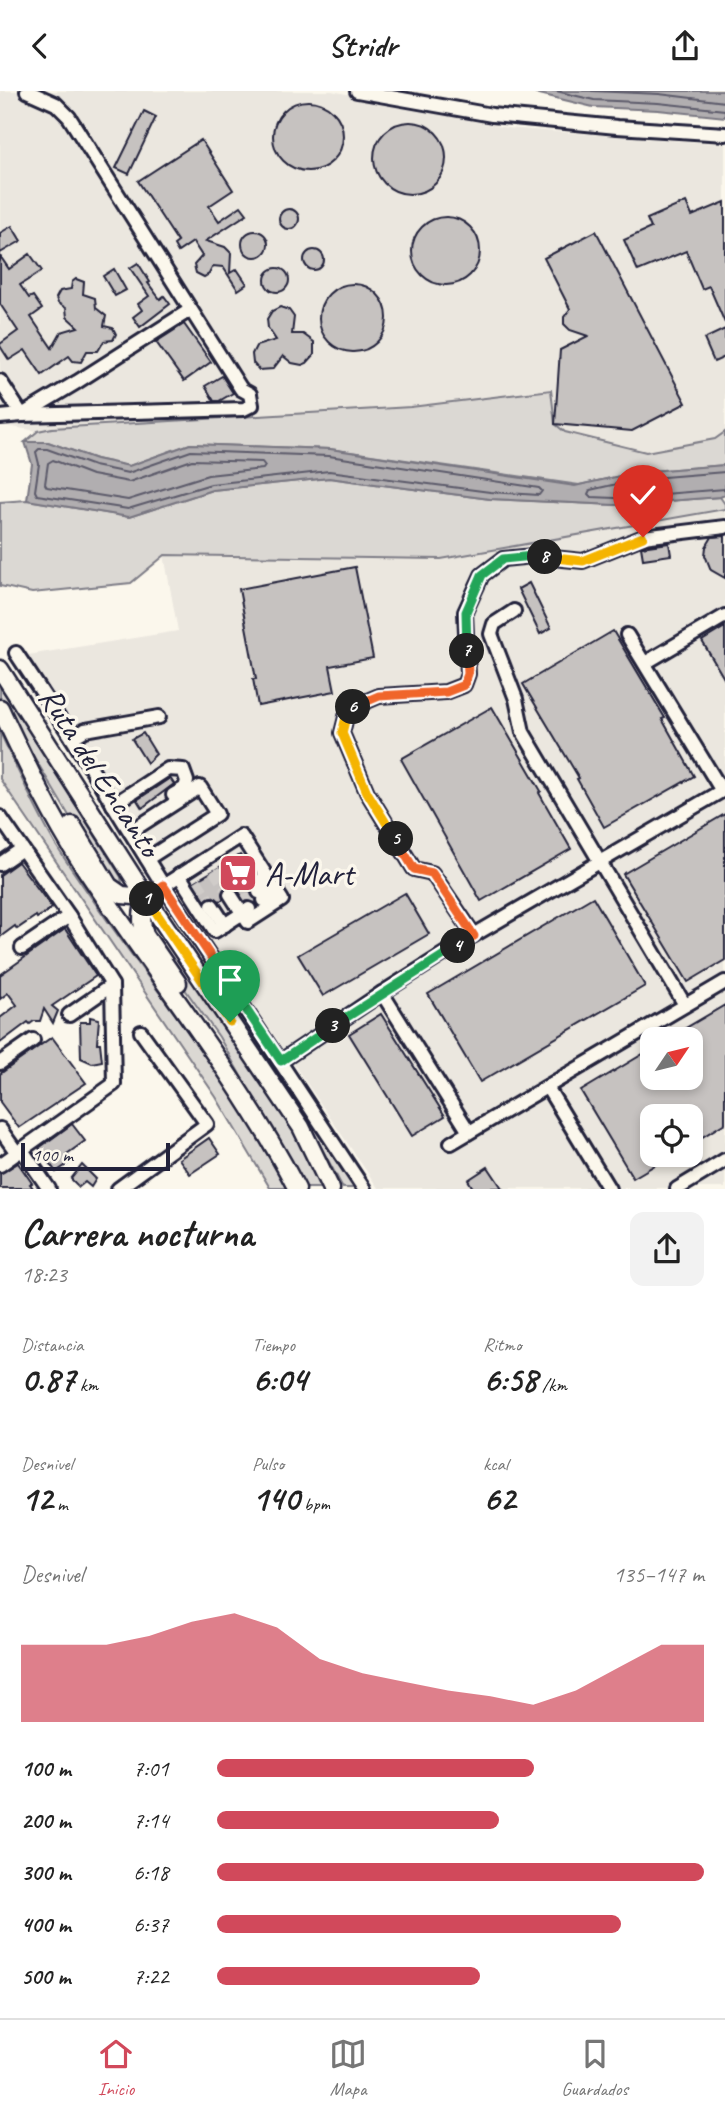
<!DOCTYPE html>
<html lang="es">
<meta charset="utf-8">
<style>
body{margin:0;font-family:Caveat,sans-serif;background:#f2f2f2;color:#222;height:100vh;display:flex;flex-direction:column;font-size:26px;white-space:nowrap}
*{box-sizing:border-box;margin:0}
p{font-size:23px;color:#767676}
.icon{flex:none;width:38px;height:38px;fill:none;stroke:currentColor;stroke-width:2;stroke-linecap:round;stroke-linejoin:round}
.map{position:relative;height:1098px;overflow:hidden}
.side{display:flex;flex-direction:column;background:#fff;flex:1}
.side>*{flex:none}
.needle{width:46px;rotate:55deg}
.controls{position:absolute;left:640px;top:936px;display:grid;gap:14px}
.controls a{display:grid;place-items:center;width:63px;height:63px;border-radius:14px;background:#fff;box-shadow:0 4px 10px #0003;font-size:35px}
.scale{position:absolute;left:21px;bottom:18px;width:149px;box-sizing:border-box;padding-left:7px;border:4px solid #22223b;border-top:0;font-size:19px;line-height:24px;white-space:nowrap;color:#22223b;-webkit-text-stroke:5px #fbf7ec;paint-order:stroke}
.pin{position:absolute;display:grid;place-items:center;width:60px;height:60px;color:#fff;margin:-72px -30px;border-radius:50% 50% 50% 0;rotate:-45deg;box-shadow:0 0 7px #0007}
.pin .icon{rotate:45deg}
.km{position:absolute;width:35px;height:35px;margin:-18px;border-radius:50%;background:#222;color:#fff;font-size:19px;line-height:35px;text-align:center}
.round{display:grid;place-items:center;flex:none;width:74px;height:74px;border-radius:14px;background:#f2f2f2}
.overview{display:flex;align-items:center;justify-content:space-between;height:119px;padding:0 21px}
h1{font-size:38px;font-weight:600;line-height:52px}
.metrics{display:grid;grid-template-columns:repeat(3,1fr);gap:10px;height:119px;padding:7px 21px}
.metrics div{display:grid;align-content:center}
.metrics b{font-size:35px;font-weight:600}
.metrics small{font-size:19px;font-weight:400}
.metrics p{font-size:19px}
.chart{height:196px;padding:14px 21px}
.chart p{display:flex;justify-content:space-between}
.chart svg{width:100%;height:126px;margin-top:7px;fill:#d1495b;opacity:.7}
ul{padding:0 21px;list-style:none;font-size:23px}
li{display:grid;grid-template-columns:112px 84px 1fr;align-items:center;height:52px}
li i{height:18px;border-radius:9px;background:#d1495b}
header{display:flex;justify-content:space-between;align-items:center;height:91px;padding:0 21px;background:#fff;font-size:32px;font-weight:600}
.tabs{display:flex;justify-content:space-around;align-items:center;height:98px;border-top:2px solid #e0e0e0;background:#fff;font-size:19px;color:#767676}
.tabs a{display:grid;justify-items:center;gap:4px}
.tabs .selected{color:#d1495b}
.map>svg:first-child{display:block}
.built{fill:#ebe7df;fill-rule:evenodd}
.green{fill:#dbd8d3;stroke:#7e7d87;stroke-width:2}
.water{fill:#b1aeb0;stroke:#787681;stroke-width:2}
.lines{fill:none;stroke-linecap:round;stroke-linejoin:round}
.shore{stroke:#5b5a6a;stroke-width:2}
.building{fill:#c6c2c0;stroke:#22223b;stroke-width:2}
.minor-tunnel{stroke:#d0ccc9;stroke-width:12;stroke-dasharray:12 6;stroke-linecap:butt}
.minor-casing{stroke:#22223b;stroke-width:18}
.major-casing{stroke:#22223b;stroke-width:21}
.minor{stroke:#fbf7ec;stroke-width:12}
.major{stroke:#fbf7ec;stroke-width:16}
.split-1-casing{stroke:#fff;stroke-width:14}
.split-2-casing{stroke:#fff;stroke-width:14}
.split-3-casing{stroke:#fff;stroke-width:14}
.split-4-casing{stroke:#fff;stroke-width:14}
.split-5-casing{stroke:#fff;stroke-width:14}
.split-6-casing{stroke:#fff;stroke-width:14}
.split-7-casing{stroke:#fff;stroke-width:14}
.split-8-casing{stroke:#fff;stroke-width:14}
.split-9-casing{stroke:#fff;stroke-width:14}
.split-1{stroke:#f5b400;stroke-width:9}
.split-2{stroke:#f0652b;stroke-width:9}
.split-3{stroke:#22a559;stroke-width:9}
.split-4{stroke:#22a559;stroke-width:9}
.split-5{stroke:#f0652b;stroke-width:9}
.split-6{stroke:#f5b400;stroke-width:9}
.split-7{stroke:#f0652b;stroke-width:9}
.split-8{stroke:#22a559;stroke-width:9}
.split-9{stroke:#f5b400;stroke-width:9}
.labels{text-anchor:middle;stroke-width:7;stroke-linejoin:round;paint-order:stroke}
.street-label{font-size:33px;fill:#22223b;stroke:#fbf7ec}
.poi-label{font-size:33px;fill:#22223b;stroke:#fbf7ec;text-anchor:start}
</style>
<header><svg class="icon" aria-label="back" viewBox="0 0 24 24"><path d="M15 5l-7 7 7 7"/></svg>Stridr<svg class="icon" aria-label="share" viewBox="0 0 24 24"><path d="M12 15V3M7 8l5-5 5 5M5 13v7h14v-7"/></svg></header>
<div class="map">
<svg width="725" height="1098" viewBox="0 0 725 1098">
<rect width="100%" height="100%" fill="#fbf7ec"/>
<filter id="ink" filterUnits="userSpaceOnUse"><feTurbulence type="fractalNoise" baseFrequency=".0143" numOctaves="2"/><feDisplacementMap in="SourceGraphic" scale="14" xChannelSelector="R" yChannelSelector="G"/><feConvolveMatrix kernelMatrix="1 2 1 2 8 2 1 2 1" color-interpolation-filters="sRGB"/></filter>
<g filter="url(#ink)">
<!-- built -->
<g class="built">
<polygon points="0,0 332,0 507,37 725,53 725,341 715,348 646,361 565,341 555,333 551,299 411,316 52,337 38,340 0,334"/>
<path d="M725 418V1097H378L162 780 28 564 178 540 164 464 441 468ZM653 948H691V987H653ZM653 1026H691V1064H653Z"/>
</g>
<!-- green -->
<g class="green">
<polygon points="551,299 555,333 565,341 646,361 715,348 725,341 725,374 638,381 579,394 330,358 190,353 129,375 96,368 48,351 25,351 38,340 52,337 411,316"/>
<polygon points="329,387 490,408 615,414 720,406 725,413 725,418 441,468 165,464 131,492 32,502 0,495 0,411 27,409 129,426 212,399"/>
<polygon points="0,594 121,786 122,792 117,794 93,765 6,619 0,608"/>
<path d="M0 641C17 678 34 716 54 751 66 771 80 790 93 809 158 904 234 994 286 1097H270L216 1006 0 688Z"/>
<polygon points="166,811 170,813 359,1097 343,1097 312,1039 163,816 163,812"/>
<polygon points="154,833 292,1032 326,1097 304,1097 219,946 152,852 150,840"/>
</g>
<!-- water -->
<g class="water">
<polygon points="527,0 725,0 725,26 658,19 593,16"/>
<polygon points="25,351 48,351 96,368 129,375 190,353 330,358 575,395 638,381 725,374 725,404 720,406 615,414 490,408 329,387 212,399 129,426 27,409 32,373"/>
</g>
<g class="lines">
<!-- shore -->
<g class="shore">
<polyline points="556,0 594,9 658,12 725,19"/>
<polyline points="592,0 659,3 725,11"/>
<polygon points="39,358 47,358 94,375 128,382 191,360 329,365 539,397 542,400 539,404 490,401 329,380 211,393 128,418 37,404 35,400 39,373 36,361"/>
<polygon points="53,369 92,384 129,391 192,369 262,371 265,375 263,378 208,384 128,409 47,396 45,393 48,372"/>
<polyline points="725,381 639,388 590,399 588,403 591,406 615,407 725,398"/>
</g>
</g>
<!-- building -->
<g class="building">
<circle cx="308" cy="45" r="35"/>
<polygon points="144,20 156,26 129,83 116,77"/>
<circle cx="410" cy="67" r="36"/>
<polygon points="201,49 233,99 209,115 219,130 241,115 247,123 206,150 225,156 231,162 230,182 237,178 247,193 238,199 223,176 213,175 209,183 204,186 196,182 194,174 202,165 193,151 178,161 174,154 178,151 138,90"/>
<polygon points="686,111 692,125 725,111 725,232 709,195 702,198 686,160 638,180 624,149 651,137 647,128"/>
<circle cx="289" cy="128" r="10"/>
<circle cx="446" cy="160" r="34"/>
<polygon points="12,135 21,150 0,162 0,142"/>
<circle cx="255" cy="153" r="13"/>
<polygon points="596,140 686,312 632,340 555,333 560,259 588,245 570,239 564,233 564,226 570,218 544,167"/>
<circle cx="314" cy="169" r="10"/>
<polygon points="30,163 42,180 20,194 29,207 33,205 42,218 31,226 52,257 61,241 78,236 67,226 66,217 58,212 56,207 60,200 71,198 72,191 76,188 84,191 83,203 95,207 96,217 106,225 104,235 113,237 116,243 113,249 104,250 98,260 87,260 81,271 73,270 69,265 42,284 25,259 9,269 0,255 0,253 18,240 0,213 0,165 9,178"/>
<polygon points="138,172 150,191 148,192 160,208 164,205 170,213 140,236 133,226 142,219 138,213 149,205 130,177"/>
<circle cx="277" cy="189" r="12"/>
<polygon points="114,178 126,199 115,205 103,185"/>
<circle cx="353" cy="227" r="34"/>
<polygon points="280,216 289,219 294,226 292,243 303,243 314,251 314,264 307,272 302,274 292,272 283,265 273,278 259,279 253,272 252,263 256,255 276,249 268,237 267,228 272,220"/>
<polygon points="184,233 211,271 184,290 156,251"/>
<polygon points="725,238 725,266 714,271 704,248"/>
<polygon points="222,285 233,302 219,310 214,310 205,295"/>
<polygon points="725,445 725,487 711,479 705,464 706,456 712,446"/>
<polygon points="669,452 671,464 643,468 641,456"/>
<polygon points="355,476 373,567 330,575 335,600 258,615 253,588 256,588 239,498"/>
<polygon points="529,492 551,537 540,543 518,498"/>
<polygon points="725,536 725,589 702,550"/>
<polygon points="613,540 665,627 662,628 694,685 604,736 577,688 579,687 523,593"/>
<polygon points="492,616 541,700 539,702 571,758 481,810 401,668"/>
<polygon points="143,642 156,663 147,672 132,648"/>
<polygon points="170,687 174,693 142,717 137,709"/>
<polygon points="725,723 725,869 688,891 623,783"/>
<polygon points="240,764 253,784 247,788 245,794 257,815 252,810 245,810 237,798 230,794 223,798 223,808 220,810 212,805 205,809 194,791"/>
<polygon points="18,771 52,817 37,827 36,825 17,838 15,835 0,846 0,784"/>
<polygon points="405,802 429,843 323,905 298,864"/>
<polygon points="593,806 645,895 480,991 428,903"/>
<polygon points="65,838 96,885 52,915 58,920 53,932 44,918 40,930 34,930 30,933 28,931 0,952 0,927 17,914 8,902 0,908 0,884"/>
<polygon points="725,914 725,1032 691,1053 691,1026 653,1026 653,1064 672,1064 633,1087 581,1000 653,957 653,987 691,987 691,948 667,948"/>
<polygon points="381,923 445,1025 412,1045 349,943"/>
<polygon points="90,926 99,928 97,952 100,952 102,970 92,972 81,967 80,931 90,931"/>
<polygon points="52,946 86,992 19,1037 0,1011 0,983"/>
<polygon points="72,1033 85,1050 67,1063 72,1070 56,1081 39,1057"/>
<polygon points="209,1047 220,1063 190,1083 179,1068"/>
<polygon points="18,1072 32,1092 30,1093 33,1097 0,1097 0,1083"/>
<polygon points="82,1074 96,1088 91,1096 85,1091 79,1096 71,1088"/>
<polygon points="488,1076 502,1097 473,1097 468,1089"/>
</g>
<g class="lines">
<!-- minor-tunnel -->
<g class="minor-tunnel">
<polyline points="214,779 230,803"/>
<polyline points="196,790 212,814"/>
<polyline points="244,810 259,801"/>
</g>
<!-- minor casing -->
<g class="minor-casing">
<g id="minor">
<polyline points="357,0 492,24 617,36 725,43"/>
<polyline points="0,290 22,324 244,318 252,314 250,303 241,298 69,26 56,13 27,0"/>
<polyline points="0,326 22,324 77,291 190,219"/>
<polyline points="514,520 494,533 491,543 516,608 523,641 685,914"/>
<polyline points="627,544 722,700"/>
<polyline points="16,562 72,647 163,794 364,1098"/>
<polyline points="645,572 725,525"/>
<polyline points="72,647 85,639 159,626"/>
<polyline points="113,714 168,678 183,679 187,690 185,697 173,704"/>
<polyline points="0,726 69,825 112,894 114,993 0,1074"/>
<polyline points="130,741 200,696 217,723 147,768"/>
<polyline points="0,773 22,758"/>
<polyline points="179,784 215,840 249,818"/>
<polyline points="254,793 267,785"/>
<polyline points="259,801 272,792"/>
<polyline points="146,806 241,745 282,809 248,831 230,803"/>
<polyline points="264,809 277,800"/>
<polyline points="212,814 225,834"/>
<polyline points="474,844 432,782 414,778 367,701 342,642 348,618 379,605 446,601 464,594 468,583 465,521 482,484 503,468 533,465 583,470 643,446 725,436"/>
<polyline points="22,857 69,825"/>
<polyline points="382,902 469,1041"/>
<polyline points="69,924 112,894"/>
<polyline points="281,970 382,902 474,844 725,698"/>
<polyline points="0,972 33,949"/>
<polyline points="547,996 609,1098"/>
<polyline points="0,1038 17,1062"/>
<polyline points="451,1052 725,891"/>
<polyline points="22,1059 49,1098"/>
<polyline points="118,1098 207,1033 141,941"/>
<polyline points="677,1098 725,1069"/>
</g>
</g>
<!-- major casing -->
<g class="major-casing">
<g id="major">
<polyline points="0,578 146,806 301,1036 331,1098"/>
<path d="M0 617C25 670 50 724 82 773 153 881 237 983 297 1098"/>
<path d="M72 734 109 795 122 804 146 806C142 820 140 830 145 844L178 892"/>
</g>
</g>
<!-- minor -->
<use href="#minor" class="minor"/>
<!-- major -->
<use href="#major" class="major"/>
</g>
</g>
<g class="lines" filter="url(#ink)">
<!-- split-1 casing -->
<g class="split-1-casing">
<polyline id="split-1" points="147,808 230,931"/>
</g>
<!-- split-2 casing -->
<g class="split-2-casing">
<polyline id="split-2" points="147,808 146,806 163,794 233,899"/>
</g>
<!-- split-3 casing -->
<g class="split-3-casing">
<polyline id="split-3" points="233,899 281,970 333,935"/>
</g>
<!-- split-4 casing -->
<g class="split-4-casing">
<polyline id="split-4" points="333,935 458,855"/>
</g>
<!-- split-5 casing -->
<g class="split-5-casing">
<polyline id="split-5" points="396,748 414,778 432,782 474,845 458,855"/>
</g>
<!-- split-6 casing -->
<g class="split-6-casing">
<polyline id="split-6" points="353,616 348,618 342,642 367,701 396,748"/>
</g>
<!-- split-7 casing -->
<g class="split-7-casing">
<polyline id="split-7" points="353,616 379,605 446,601 464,594 468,583 467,560"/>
</g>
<!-- split-8 casing -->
<g class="split-8-casing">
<polyline id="split-8" points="467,560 466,521 482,484 503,468 533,465 545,466"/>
</g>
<!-- split-9 casing -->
<g class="split-9-casing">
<polyline id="split-9" points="545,466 583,470 643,446"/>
</g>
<!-- split-1 -->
<use href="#split-1" class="split-1"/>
<!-- split-2 -->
<use href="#split-2" class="split-2"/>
<!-- split-3 -->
<use href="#split-3" class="split-3"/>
<!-- split-4 -->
<use href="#split-4" class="split-4"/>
<!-- split-5 -->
<use href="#split-5" class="split-5"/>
<!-- split-6 -->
<use href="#split-6" class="split-6"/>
<!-- split-7 -->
<use href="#split-7" class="split-7"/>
<!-- split-8 -->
<use href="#split-8" class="split-8"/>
<!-- split-9 -->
<use href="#split-9" class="split-9"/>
</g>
<!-- icons -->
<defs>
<g id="supermarket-square" transform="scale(2.0125)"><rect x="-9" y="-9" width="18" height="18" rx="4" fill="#d1495b" stroke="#fbf7ec"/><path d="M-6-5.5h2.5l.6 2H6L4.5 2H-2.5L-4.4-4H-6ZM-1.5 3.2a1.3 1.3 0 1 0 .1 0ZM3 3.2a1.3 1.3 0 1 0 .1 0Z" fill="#fff"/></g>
</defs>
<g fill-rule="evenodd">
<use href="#supermarket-square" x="238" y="782"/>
</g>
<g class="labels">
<!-- street labels -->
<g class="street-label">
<text transform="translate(101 680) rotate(57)" y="12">Ruta del Encanto</text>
</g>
<!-- poi labels -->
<g class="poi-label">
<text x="265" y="794">A-Mart</text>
</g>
</g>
</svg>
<div class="controls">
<a><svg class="needle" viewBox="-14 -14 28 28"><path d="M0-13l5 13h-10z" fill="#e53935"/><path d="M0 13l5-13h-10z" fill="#767676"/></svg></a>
<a><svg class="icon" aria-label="locate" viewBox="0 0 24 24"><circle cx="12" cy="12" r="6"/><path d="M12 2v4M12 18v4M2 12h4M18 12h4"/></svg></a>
</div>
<div class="scale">100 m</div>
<div class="pin" style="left:230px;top:931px;background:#1e9e55"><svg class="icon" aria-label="arrive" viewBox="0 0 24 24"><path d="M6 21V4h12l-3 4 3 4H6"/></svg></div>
<div class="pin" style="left:643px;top:446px;background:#d93025"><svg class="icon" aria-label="check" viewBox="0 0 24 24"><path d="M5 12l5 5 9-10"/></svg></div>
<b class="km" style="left:147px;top:808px">1</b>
<b class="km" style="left:333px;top:935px">3</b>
<b class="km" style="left:458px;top:855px">4</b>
<b class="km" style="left:396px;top:748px">5</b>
<b class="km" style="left:353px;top:616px">6</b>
<b class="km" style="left:467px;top:560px">7</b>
<b class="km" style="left:545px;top:466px">8</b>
</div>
<section class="side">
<div class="overview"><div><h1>Carrera nocturna</h1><p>18:23</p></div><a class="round"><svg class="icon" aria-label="share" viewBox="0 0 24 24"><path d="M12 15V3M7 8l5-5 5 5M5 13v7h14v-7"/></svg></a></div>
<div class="metrics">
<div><p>Distancia</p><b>0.87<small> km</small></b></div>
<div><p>Tiempo</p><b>6:04</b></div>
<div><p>Ritmo</p><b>6:58<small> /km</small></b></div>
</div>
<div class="metrics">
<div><p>Desnivel</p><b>12<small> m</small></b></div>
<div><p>Pulso</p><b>140<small> bpm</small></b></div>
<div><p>kcal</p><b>62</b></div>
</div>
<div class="chart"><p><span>Desnivel</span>135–147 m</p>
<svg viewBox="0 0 160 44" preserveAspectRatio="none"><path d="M0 44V17L10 17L20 17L30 14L40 9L50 6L60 11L70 22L80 27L90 30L100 33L110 35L120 38L130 33L140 25L150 17L160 17V44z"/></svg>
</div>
<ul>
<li><b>100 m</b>7:01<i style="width:65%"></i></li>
<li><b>200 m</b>7:14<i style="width:58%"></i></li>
<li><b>300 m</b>6:18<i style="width:100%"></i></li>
<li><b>400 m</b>6:37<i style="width:83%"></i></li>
<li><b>500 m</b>7:22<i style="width:54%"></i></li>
</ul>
</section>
<nav class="tabs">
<a class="selected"><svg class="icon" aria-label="home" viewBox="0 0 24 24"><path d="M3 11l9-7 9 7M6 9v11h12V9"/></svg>Inicio</a>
<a><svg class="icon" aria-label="map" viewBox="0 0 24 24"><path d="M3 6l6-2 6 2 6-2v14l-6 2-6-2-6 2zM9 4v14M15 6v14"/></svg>Mapa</a>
<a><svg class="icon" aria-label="saved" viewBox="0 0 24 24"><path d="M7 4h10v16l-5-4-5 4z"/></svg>Guardados</a>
</nav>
